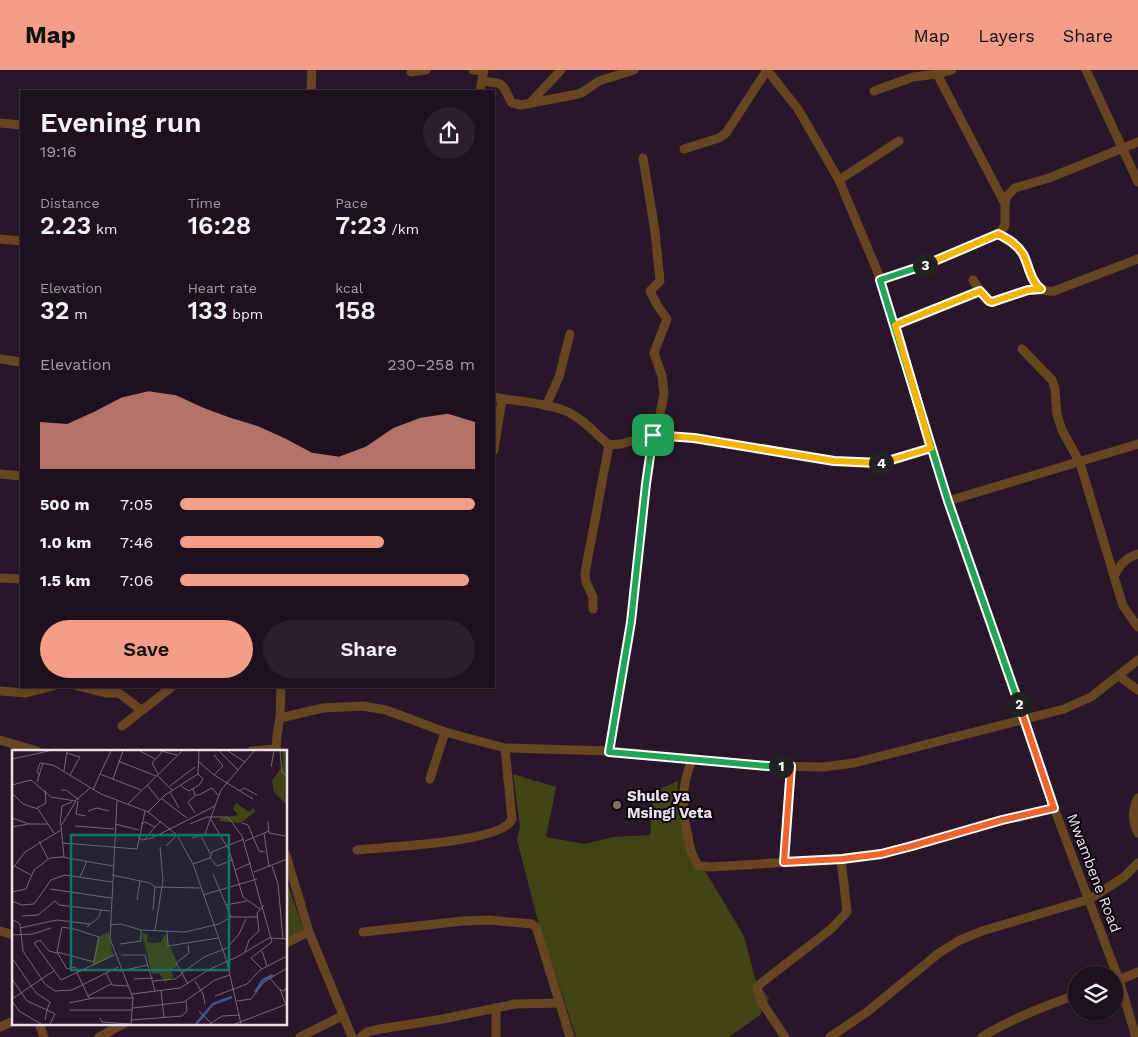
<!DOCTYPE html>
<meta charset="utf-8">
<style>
body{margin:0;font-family:"Work Sans",sans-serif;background:#2c1e2d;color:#f1f3f6;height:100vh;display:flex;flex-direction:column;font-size:19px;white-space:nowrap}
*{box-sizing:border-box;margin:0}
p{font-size:16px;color:#a19da5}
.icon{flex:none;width:28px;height:28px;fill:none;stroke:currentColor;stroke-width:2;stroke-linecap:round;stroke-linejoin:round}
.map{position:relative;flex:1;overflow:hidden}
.details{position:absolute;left:20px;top:20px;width:475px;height:598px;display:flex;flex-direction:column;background:#1f1020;border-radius:0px;box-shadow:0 1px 4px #0004,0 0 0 1px #3c303e}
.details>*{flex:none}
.controls{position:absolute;left:1068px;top:896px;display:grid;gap:10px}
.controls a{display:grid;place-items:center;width:55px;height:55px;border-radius:50%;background:#1f1020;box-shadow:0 1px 4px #0004,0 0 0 1px #3c303e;font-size:25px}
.pin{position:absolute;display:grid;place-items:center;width:42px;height:42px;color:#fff;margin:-21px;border-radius:10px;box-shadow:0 2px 8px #0006}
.km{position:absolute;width:25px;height:25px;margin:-12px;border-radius:50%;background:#222;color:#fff;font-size:14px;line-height:25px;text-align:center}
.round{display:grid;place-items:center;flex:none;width:52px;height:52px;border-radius:26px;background:#2c1e2d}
.overview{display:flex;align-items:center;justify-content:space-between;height:85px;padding:0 20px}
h1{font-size:28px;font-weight:600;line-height:38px}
.metrics{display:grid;grid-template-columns:repeat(3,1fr);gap:8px;height:85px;padding:5px 20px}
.metrics div{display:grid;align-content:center}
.metrics b{font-size:25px;font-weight:600}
.metrics small{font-size:14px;font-weight:400}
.metrics p{font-size:14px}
.chart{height:140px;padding:10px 20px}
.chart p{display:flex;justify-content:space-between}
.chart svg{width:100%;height:90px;margin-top:5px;fill:#f49e89;opacity:.7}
.primary-button{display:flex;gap:10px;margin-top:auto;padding:10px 20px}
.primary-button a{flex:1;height:58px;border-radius:30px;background:#f49e89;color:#111;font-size:20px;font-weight:600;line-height:58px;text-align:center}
.primary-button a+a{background:#2c1e2d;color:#f1f3f6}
ul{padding:0 20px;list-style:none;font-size:16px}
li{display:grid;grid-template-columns:80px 60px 1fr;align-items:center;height:38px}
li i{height:12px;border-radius:6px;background:#f49e89}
header{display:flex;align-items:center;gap:30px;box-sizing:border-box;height:70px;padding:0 25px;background:#f49e89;color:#111}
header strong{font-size:24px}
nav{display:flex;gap:28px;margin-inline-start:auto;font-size:18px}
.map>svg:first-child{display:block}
.green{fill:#404415}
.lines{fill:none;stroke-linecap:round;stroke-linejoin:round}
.minor{stroke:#684521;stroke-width:9}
.split-1-casing{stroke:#fff;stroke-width:10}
.split-2-casing{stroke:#fff;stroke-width:10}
.split-3-casing{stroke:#fff;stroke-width:10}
.split-4-casing{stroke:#fff;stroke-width:10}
.split-5-casing{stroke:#fff;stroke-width:10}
.split-1{stroke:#22a559;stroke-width:6}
.split-2{stroke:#f0652b;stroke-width:6}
.split-3{stroke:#22a559;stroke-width:6}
.split-4{stroke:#f5b400;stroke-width:6}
.split-5{stroke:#f5b400;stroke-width:6}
.education-dot{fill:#8d6e63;stroke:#0d050d;stroke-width:2}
.labels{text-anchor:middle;stroke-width:4;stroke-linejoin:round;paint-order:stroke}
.poi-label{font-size:15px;font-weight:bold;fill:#ede0ee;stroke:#0d050d;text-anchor:start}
.street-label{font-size:15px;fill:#ede0ee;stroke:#0d050d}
.inset-river{fill:none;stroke:#39598f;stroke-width:2.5}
.inset-road{fill:none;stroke:#776778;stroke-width:1}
.view{fill:#0f766e;fill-opacity:0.15;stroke:#0f766e;stroke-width:2.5}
.inset-edge{fill:none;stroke:#ede0ee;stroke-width:2.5}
</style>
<header>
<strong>Map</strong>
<nav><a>Map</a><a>Layers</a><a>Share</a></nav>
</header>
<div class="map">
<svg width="1138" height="967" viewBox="0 0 1138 967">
<rect width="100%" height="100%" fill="#29162a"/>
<!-- green -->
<g class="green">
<polygon points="513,704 556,717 546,767 585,774 613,767 650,765 653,722 678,711 677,735 701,794 744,866 756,912 769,928 760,945 729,967 576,967 536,844 517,770 520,757"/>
<polygon points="286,809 306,867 286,876"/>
</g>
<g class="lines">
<!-- minor -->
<g class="minor">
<polyline points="473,0 483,1"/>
<polyline points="767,0 798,39 839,110 881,210 931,378 974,508 1001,581 1054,738 1119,910 1136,967"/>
<polyline points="1086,0 1138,112"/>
<polyline points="411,2 426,0"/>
<polyline points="937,4 1005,134"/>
<path d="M482 11C508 14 500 13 512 33L521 35 578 24 583 22 599 11 634 0"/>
<polyline points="311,21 312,0"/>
<polyline points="480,21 484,0"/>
<polyline points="874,21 913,7 937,4 952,0"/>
<polyline points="530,33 561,0"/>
<polyline points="0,53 21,55"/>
<polyline points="684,79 719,68 726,63 767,0"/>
<polyline points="839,110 899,71"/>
<path d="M998 164C1007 169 1015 173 1021 181 1030 194 1031 225 1054 221L1138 189"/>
<polyline points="0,169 21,171"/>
<polyline points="881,210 935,192 998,164 1005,156 1005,134 1007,126 1015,118 1049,108 1138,72"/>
<polyline points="973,210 985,228 992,232 1028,220 1041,219"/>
<polyline points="895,255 980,221"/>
<polyline points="1022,279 1052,310 1055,319 1057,345 1062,360 1080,393 1123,536 1138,557"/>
<polyline points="0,289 21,292"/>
<path d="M494 327C517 332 544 332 566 341 582 348 596 364 609 375L621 374 653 365 694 368 834 391 870 394 886 393 931 378"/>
<polyline points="546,336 559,307 570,264"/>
<polyline points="494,380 502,329"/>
<polyline points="0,404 21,406"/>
<polyline points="948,431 1138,374"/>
<path d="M1114 506C1120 495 1125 488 1138 484"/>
<polyline points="0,508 21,509"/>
<polyline points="593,539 593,527 586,512 585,503 609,375"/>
<polyline points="1119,606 1138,620"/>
<polyline points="77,616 106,623 119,623 141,640"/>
<polyline points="0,621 26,623 53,616"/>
<polyline points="280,648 323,638 363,636 386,640 445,662 505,678 609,681 768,696 823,697 854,693 1064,639 1091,627 1138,590"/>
<polyline points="122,656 173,616"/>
<polyline points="0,670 37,681"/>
<polyline points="251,681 276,679"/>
<polyline points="276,681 277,666 280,648 281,616"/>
<polyline points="609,681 631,552 646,414 653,365 659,349 664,324 662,306 654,283 667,249 657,235 650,221 660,211 655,162 643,88"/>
<path d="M692 689C681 719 681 737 688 767 690 778 692 788 699 796L711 797 841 789 881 784 1002 750 1054 738"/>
<polyline points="430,709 445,662"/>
<path d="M1138 728C1132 739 1132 751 1138 763"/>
<path d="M357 780C383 777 504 773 512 749L505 678"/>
<polyline points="286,785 309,862 352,967"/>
<polyline points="784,792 791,696"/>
<polyline points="0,861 14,865"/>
<polyline points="363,862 463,851 490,850 532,854 536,857 538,863 570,967"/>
<polyline points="286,873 309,862"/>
<polyline points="1114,912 1138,902"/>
<polyline points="39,953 44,967"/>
<polyline points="0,957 14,951"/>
<polyline points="99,967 125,953"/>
<polyline points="300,967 342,946"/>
<polyline points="361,967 367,962 380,959 443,949 515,934 559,933"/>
<polyline points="496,967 496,939"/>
<polyline points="785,967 761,931 757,918 760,914 831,859 847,842 841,789"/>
<polyline points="830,967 867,942 939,883 960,870 982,861 1090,829 1124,807 1138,793"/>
<path d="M982 967C1011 949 1044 936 1076 925"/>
</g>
</g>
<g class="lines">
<!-- split-1 casing -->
<g class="split-1-casing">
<polyline id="split-1" points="653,365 646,414 631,552 609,682 768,696 781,696"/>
</g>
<!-- split-2 casing -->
<g class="split-2-casing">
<polyline id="split-2" points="781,696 791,696 784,792 842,789 881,784 912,776 1002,750 1054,738 1019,634"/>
</g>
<!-- split-3 casing -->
<g class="split-3-casing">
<polyline id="split-3" points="925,195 880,210 948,431 1019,634"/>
</g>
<!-- split-4 casing -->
<g class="split-4-casing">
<path id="split-4" d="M881 393 931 378 895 255 980 221 989 231 992 232 1028 220 1041 219C1030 211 1029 195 1023 184 1017 174 1008 169 998 164L925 195"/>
</g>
<!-- split-5 casing -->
<g class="split-5-casing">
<polyline id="split-5" points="653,365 694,368 834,391 881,393"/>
</g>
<!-- split-1 -->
<use href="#split-1" class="split-1"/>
<!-- split-2 -->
<use href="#split-2" class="split-2"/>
<!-- split-3 -->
<use href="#split-3" class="split-3"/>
<!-- split-4 -->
<use href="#split-4" class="split-4"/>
<!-- split-5 -->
<use href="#split-5" class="split-5"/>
</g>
<!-- markers -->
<circle class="education-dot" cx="617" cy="735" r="5"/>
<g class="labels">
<!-- poi labels -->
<g class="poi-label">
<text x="627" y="731">Shule ya<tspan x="627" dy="17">Msingi Veta</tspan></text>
</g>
<!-- street labels -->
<g class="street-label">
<text transform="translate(1094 803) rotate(69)" y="5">Mwambene Road</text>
</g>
</g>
<!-- overview -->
<g transform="translate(12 680)">
<rect width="275" height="275" fill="#29162a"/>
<path d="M270 1H275V55L262 42 260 31 271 15ZM224 53 237 62 241 58 244 61 229 73 207 71 208 68 226 65 221 59ZM97 182 101 206 80 216 86 187ZM130 183 136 185 135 192 140 193 149 192 153 184 166 215 159 221 162 227 154 231V234L147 223 140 224Z" fill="#404415"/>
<path class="inset-river" d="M243 242 251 230 261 225M184 274 201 254 220 247"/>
<path class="inset-road" d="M128 1 143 9M149 1 165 5M207 1 226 20M216 1 233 12M268 1 270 22 275 26V49M55 3 68 7 58 25M202 5 211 16 202 25 241 49M0 9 37 1M106 11 144 26M187 12 202 25M259 17 262 1M52 21 55 1M88 24 99 1M146 24 140 13 150 2M145 25 161 41M28 26 25 22 28 13 41 15 89 44 136 62 165 85 181 114 215 212 229 274M101 29 111 1M25 32 31 13M0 35 19 30 39 47 63 51 78 38M135 35 148 51M158 36 183 17M169 36 177 41 187 35 191 29 186 24M181 39 183 45H187L200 38 206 45M49 40H54L67 50M81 40 88 24 129 40M227 41 232 38 245 45M158 42 167 58M0 43 11 54 26 59 42 83M150 49 175 68M66 51 64 64 74 66M105 51 98 189 121 248 119 274M116 54 170 1M25 58 34 53 33 40M76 61 85 58 97 61M136 62 153 45 186 24 187 1M183 63 176 52 184 45M0 68 17 74H36M198 68 217 100 231 147 248 159M256 72 257 83 273 86M230 73 236 75 247 101 253 102M103 74 127 80M129 74 133 72 143 77 149 71M178 74 195 67H216L230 86 260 192 239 208 250 219M48 75 50 56 60 52M63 76 102 79M0 77 16 74M252 83 257 117M189 86 198 103M126 87 130 90 140 88 203 56 209 40 242 1M180 88 193 84 203 56M133 89 143 77M27 91 36 109M233 91 257 81M51 93 125 99 133 61M154 96 165 85M52 107 49 76 64 51M198 108 205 116 221 110M181 114 198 108 200 102 232 89M2 116 19 125M260 116 266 134 271 189M0 119 13 102 49 80M223 120 239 113M242 122 275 109M201 124 219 167M100 125 138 133 143 137 188 138M68 127 75 111M38 139 99 148M0 142 14 139 22 120 38 108 50 107 101 116M191 145 245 129M125 150 128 131M0 151 10 155 22 154 39 130 53 125 100 132M214 155 235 151M141 160 143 137M10 166 26 165 43 151 47 155 98 161M0 169 8 174 11 201 33 234 43 241 60 240 106 217M98 175 109 174 129 180 173 182 207 174 219 167H245M75 177 87 167 89 160M8 178 45 170 78 174M143 180 151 130 148 97M155 181 156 196 206 188M0 185 21 184 39 178M108 194 129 191V180M176 195 177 203 164 213 176 234M250 201 255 216M45 202 50 177 62 179 87 187 82 212M233 202 237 190 247 181 245 163 252 155M45 203 37 201 28 190 22 193 49 230 102 205M109 205H133L143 241M0 208 24 243 38 252 35 260 43 264 38 274M108 221 136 215M65 223 77 248M66 223 63 217 55 219 45 202 82 212M94 223 100 235 116 236M170 223 192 207 215 198 227 184 234 169M258 228 267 239 272 241 275 237M0 229 15 251 35 260 33 270M122 229 141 228M141 231 163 229 170 224M183 231 191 244 193 254M268 239 274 255M149 240 152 268M120 244 168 238 198 219 225 207 257 188 275 189M76 246 99 234M203 246 235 234 248 220 275 206M0 249 43 220M0 251 7 261 29 274M225 251 239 249 252 232 275 218M57 253 81 248H121M121 258 172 252 203 230 218 225M58 260H121M187 261 200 274M88 268 90 272 119 274M120 270 170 266 175 261 174 251M198 274 210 266 228 265M223 274 275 254"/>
<path class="view" d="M59 85H217V220H59Z"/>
<rect width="275" height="275" class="inset-edge"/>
</g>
</svg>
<div class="controls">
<a><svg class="icon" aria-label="layers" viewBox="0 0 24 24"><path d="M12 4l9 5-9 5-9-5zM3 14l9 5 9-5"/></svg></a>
</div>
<div class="pin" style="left:653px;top:365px;background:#1e9e55"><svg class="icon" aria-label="arrive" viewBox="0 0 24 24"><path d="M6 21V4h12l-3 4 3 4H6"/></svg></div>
<b class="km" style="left:781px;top:696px">1</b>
<b class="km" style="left:1019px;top:634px">2</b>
<b class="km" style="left:925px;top:195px">3</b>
<b class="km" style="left:881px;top:393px">4</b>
<section class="details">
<div class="overview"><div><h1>Evening run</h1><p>19:16</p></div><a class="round"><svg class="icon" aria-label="share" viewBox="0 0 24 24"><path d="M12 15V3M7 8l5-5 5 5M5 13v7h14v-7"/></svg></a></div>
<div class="metrics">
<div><p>Distance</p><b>2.23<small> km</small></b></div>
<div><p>Time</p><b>16:28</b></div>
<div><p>Pace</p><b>7:23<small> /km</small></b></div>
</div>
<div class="metrics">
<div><p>Elevation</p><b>32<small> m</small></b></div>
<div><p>Heart rate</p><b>133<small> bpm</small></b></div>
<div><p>kcal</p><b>158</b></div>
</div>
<div class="chart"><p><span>Elevation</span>230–258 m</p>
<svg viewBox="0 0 160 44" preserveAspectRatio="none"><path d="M0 44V21L10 22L20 16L30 9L40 6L50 8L60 14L70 19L80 23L90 29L100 36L110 38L120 33L130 24L140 19L150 17L160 21V44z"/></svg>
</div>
<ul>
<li><b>500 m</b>7:05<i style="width:100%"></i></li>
<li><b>1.0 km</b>7:46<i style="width:69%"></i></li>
<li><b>1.5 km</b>7:06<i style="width:98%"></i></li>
</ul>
<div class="primary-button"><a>Save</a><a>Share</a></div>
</section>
</div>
